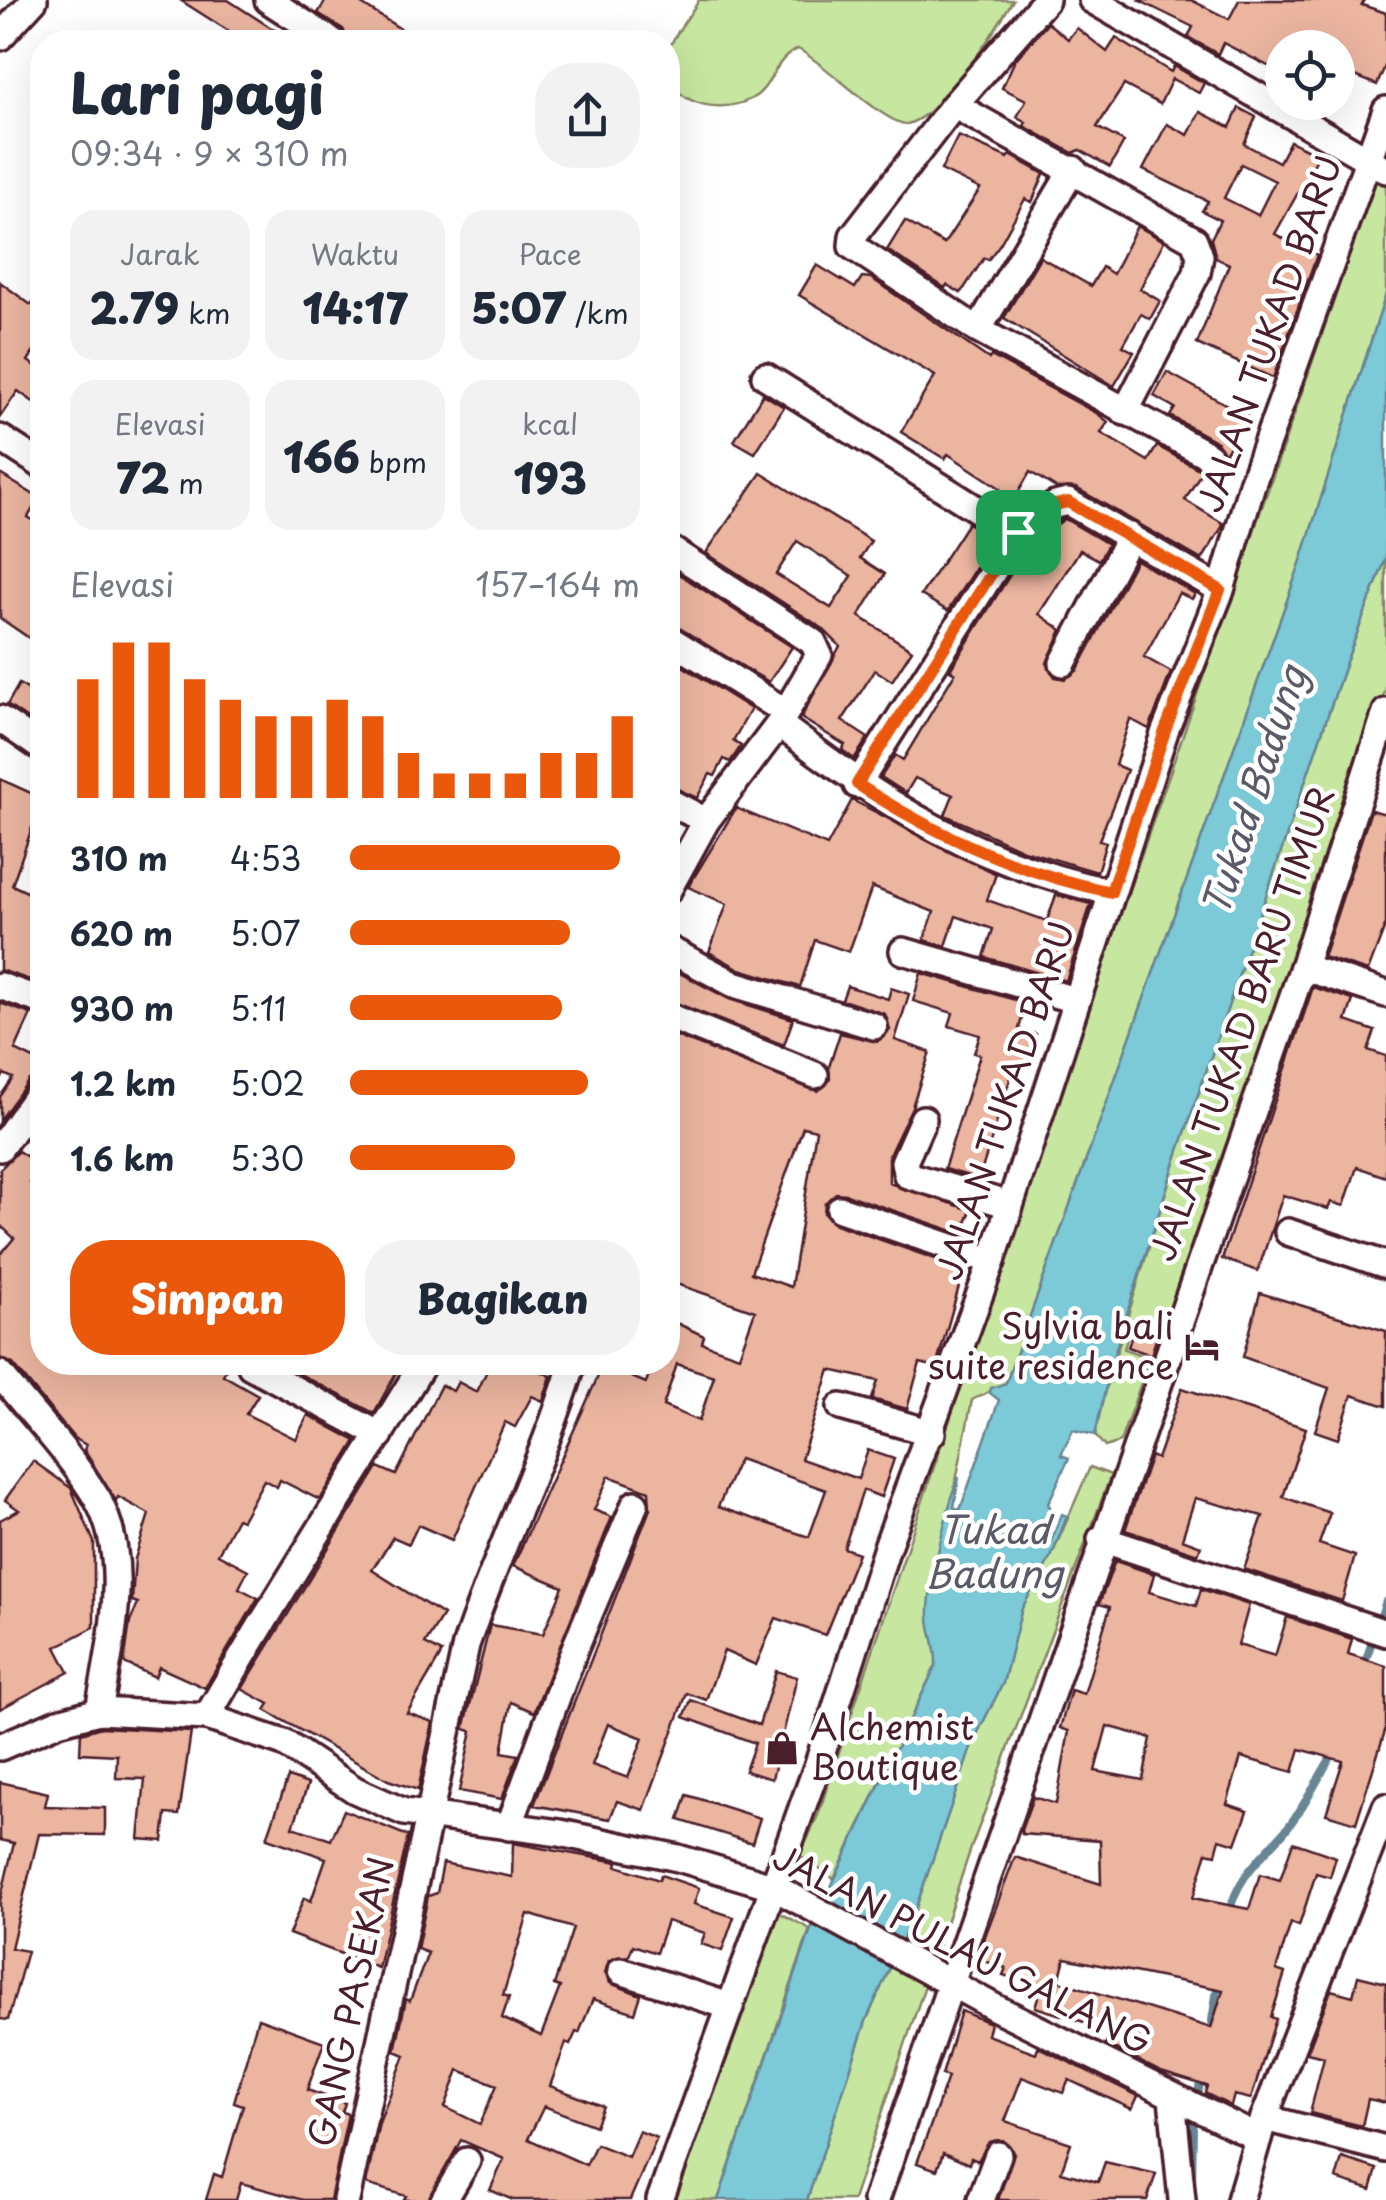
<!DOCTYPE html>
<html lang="id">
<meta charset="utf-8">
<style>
body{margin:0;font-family:"Playpen Sans",sans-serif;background:#f2f2f3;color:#1f2937;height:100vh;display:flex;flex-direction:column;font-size:38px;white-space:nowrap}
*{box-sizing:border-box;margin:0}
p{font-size:32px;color:#747a83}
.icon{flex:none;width:55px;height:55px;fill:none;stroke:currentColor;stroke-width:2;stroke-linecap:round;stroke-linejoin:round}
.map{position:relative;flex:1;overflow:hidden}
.panel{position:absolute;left:30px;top:30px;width:650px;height:1345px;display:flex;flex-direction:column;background:#fff;border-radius:40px;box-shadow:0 10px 40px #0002}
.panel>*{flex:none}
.buttons{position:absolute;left:1265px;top:30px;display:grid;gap:20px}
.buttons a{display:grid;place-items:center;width:90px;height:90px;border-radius:50%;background:#fff;box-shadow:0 10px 40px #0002;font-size:50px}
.pin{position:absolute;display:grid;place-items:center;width:85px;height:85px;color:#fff;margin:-42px;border-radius:20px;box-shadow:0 5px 15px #0006}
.round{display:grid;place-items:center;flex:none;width:105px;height:105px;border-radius:40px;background:#f2f2f3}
.summary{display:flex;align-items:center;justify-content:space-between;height:170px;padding:0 40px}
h1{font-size:55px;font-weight:800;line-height:75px}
.figures{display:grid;grid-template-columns:repeat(3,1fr);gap:15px;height:170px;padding:10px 40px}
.figures div{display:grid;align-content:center;border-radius:25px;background:#f2f2f3;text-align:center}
.figures b{font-size:42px;font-weight:800}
.figures small{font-size:28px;font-weight:400}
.figures p{font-size:28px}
.chart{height:280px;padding:20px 40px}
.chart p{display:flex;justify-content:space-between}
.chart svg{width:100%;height:180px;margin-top:10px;stroke:#ea580c;stroke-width:6}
.primary-button{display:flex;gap:20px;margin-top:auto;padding:20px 40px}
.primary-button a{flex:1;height:115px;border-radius:40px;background:#ea580c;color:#fff;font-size:40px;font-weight:800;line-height:115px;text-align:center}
.primary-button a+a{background:#f2f2f3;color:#1f2937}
ul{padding:0 40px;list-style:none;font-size:32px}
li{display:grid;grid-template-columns:160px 120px 1fr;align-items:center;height:75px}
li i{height:25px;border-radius:12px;background:#ea580c}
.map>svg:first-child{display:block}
.green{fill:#c7e7a0;stroke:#888366;stroke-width:2.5}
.water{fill:#7bc9d8;stroke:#678593;stroke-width:2.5}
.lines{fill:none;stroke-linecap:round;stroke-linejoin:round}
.stream{stroke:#678593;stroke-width:8}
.building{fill:#ebb5a0;stroke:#4a1f2b;stroke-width:2.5;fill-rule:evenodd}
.minor-casing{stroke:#4a1f2b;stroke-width:32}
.minor{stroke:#fff;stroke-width:25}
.route-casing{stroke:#fff;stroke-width:20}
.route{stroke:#ea580c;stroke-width:12}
.labels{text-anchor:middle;stroke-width:9;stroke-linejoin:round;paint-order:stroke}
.street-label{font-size:35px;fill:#4a1f2b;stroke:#fff}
.poi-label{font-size:35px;fill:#4a1f2b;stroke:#fff;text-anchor:end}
.water-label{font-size:38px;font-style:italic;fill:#5b5a68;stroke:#fff}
</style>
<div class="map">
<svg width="1386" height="2200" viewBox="0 0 1386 2200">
<rect width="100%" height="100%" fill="#fff"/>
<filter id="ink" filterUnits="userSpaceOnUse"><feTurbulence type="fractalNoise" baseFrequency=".01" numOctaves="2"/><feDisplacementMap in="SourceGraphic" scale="20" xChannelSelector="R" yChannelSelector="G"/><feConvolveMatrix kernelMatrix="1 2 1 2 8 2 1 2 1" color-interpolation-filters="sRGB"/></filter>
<g filter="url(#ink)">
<!-- green -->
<g class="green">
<path d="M699 0H1013C994 32 943 115 907 124 884 124 826 64 798 49 773 59 773 88 751 99 715 117 659 101 668 54 671 37 690 16 699 0Z"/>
<polygon points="1386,150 1386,294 1300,564 1006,1383 972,1400 929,1617 937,1644 936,1665 834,1879 800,1856 818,1815 1059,1092"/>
<polygon points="1386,558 1386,689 1172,1309 1160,1319 1133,1319 1124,1349 1150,1358 1120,1442 1105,1447 1095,1435 1097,1416 1176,1159 1346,662"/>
<polygon points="1090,1467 1111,1475 971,1848 853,2200 807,2200 866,2021 913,1916 973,1742 1003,1683 1022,1608 1052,1555"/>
<polygon points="774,1910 810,1929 718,2200 674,2200"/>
</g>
<!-- water -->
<path class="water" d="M1386 294V558L1346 662 1176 1159 1111 1364 1095 1435 1073 1430 1061 1455 1069 1458 1048 1504 1053 1511 1044 1540 1051 1541 1062 1514 1067 1516 1052 1555 1022 1608 1003 1683 973 1742 913 1916 866 2021 807 2200H718L811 1929 936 1665C937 1648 930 1634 929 1618 927 1590 948 1504 959 1477L954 1507 960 1510 999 1400 990 1393 991 1388 1006 1383 1300 564Z"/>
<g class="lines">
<!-- stream -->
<g class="stream">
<polyline points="1363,1668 1386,1601"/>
<path d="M1229 1915C1236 1878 1261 1858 1284 1832 1304 1808 1318 1778 1334 1752"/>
<polyline points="1210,2033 1218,1983"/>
<polyline points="1192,2187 1193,2126 1201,2076"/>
</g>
</g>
<!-- building -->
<g class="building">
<polygon points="180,0 228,0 293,42 246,42"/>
<polygon points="326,0 355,0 421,42 349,42 343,29 318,13"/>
<polygon points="1138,0 1191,0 1229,19 1239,0 1365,0 1362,5 1386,13 1386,64 1377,85 1338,69 1338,48 1282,48 1282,73 1223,43 1218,54 1188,37 1193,27"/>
<polygon points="1048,23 1068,39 1077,28 1107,52 1116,38 1171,72 1174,66 1204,83 1199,93 1172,79 1160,104 1124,85 1097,127 1124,142 1110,167 1080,150 1073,153 1024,126 1026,122 1017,117 1026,100 1002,88 1015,60"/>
<path d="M1239 108 1256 117 1244 144 1279 162 1290 141 1319 155 1275 234 1317 255 1273 378 1197 344 1229 264 1216 258 1211 239 1220 220 1202 211 1208 201 1143 170 1167 124 1188 135 1200 112 1230 127ZM1241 164 1275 181 1258 215 1224 198Z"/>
<polygon points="958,136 1008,158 1010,155 1044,174 1032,202 1025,199 1000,244 988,260 984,258 961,293 947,285 945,288 887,250 905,221 944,244 980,189 941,170"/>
<polygon points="1137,226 1164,241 1140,289 1160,301 1150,319 1141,314 1123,346 1134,352 1114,386 1004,318 1040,257 1091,286 1102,267 1113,274"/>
<polygon points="817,265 855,288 862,277 871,278 989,359 991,356 1098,414 1108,422 1101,433 1148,461 1157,446 1202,471 1185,500 1224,524 1202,560 1076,488 1056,488 1030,472 1008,510 992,500 1000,488 948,454 945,459 901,432 935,376 799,295"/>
<polygon points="0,282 31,305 42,287 42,339 28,361 42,371 42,408 18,391 0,417"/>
<polygon points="1167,372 1247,416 1225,454 1217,442 1170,416 1175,408 1154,396"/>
<polygon points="763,394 784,407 755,453 734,441"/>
<path d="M761 473 871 541 860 558 885 574 859 616 912 650 892 681 875 670 842 721 868 738 854 759 842 750 845 745 801 718 840 646 822 628 706 553ZM797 541 852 576 831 608 776 574Z"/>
<polygon points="0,474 39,498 28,517 42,526 42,550 35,562 42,567 42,604 36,615 42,626 32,640 0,618"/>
<polygon points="1065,519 1108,544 1099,560 1080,550 1039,614 1062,630 1047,663 1055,677 1065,679 1077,671 1136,560 1195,594 1192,599 1179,593 1144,657 1171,672 1149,729 1130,719 1115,765 1127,770 1099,840 1106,842 1097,872 1023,850 945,815 953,795 915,778 906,793 881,777 895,755 903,760 955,673 950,670 1030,543 1035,540 1044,546 1056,525"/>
<polygon points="968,523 994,539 948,611 921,595"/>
<polygon points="668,567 792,647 769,682 668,622"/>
<polygon points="668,657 751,709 733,741 741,746 735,755 730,762 724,759 715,776 710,774 697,798 668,785"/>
<polygon points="19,684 42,698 42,729 7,705"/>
<polygon points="0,779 42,798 42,829 33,825 12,885 42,899 42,984 0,970"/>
<polygon points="852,800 996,874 987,900 1047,921 1056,895 1091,904 1066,981 984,957 993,929 956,916 946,946 924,940 934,912 872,887 849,952 815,940 800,987 740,969 709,952 727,904 688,887 736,808 827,846"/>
<polygon points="1371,810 1386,814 1386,924 1368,971 1323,957"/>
<polygon points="668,967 729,999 793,1019 784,1045 668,1000"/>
<polygon points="921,973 1026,1003 1019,1029 1036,1034 1026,1067 1015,1063 979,1179 944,1169 980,1055 974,1053 980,1035 949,1026 953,1013 913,1001"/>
<path d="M847 986 888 999 891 988 909 994 895 1040 930 1052 912 1107 889 1155V1183L971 1210 962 1234 845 1194 836 1193 825 1203 824 1213 835 1224 964 1269 936 1367 920 1363 907 1409 872 1399 878 1381 830 1370 801 1459 858 1479 868 1450 894 1459 881 1497 863 1490 844 1548 858 1553 825 1635 776 1618 756 1665 724 1651 706 1700 687 1693 644 1810 617 1801 610 1819 534 1805 650 1509 649 1491 609 1476 594 1510 612 1517 534 1712 511 1702 502 1752 518 1755 502 1799 459 1791 472 1731 464 1729 490 1625 543 1634 563 1587 513 1566 603 1365 646 1383 653 1362H668V1319L704 1336 702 1343 739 1356 755 1311 668 1281V1033L818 1091 830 1080 829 1067 840 1033 877 1042 890 1030 885 1014 842 1000ZM803 1127 816 1130 791 1287 751 1273ZM677 1364 714 1376 699 1421 663 1406ZM739 1459 826 1490 809 1537 718 1507ZM608 1724 643 1738 628 1778 592 1765Z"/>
<polygon points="1313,987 1353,1000 1346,1021 1375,1031 1368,1050 1386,1056 1386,1177 1357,1167 1344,1206 1331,1202 1328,1209 1283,1195 1258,1271 1222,1259"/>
<polygon points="0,1003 31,1014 15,1050 42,1063 42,1073 29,1080 0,1120 0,1097 13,1078 4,1074 0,1082"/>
<polygon points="18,1151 41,1166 30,1183 42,1191 42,1362 230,1362 223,1375 258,1395 246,1414 296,1439 308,1415 356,1441 320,1500 280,1480 277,1487 264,1480 242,1520 237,1518 218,1554 248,1570 239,1588 258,1598 205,1688 159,1667 155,1677 124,1663 130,1622 138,1603 132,1601 135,1559 149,1514 118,1497 116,1501 84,1450 86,1445 74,1438 13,1364 0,1358 0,1255 14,1238 0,1225 0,1169"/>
<polygon points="1260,1293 1386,1331 1386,1406 1352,1395 1338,1439 1315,1431 1329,1388 1243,1357"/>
<polygon points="1137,1320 1160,1327 1151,1355 1128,1347"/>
<polygon points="300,1362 402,1362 374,1413 296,1372"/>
<polygon points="491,1362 522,1362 551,1376 543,1401 532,1396 515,1427 505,1422 452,1540 418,1525 409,1544 393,1537 372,1570 443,1615 425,1644 442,1653 407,1713 433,1722 418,1790 388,1780 265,1710 269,1704 242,1689 378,1467 396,1475 441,1385 453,1391 458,1382 477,1392"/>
<polygon points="1182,1388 1306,1428 1283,1497 1330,1513 1319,1544 1355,1556 1342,1601 1244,1569 1263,1516 1195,1498 1182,1539 1201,1546 1198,1554 1125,1530 1151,1456 1157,1459"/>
<polygon points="33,1461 71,1488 94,1542 94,1627 56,1647 69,1672 0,1709 0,1520 19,1510 5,1500"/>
<path d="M1115 1561 1154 1574 1149 1592 1196 1606 1201 1589 1249 1605 1238 1645 1275 1656 1287 1617 1352 1639 1348 1654 1386 1666V1728L1356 1823 1326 1814 1343 1761 1300 1749 1293 1772 1241 1757 1227 1804 1248 1811 1236 1844 1220 1839 1216 1854 1207 1852 1193 1898 1249 1909 1260 1874 1280 1880 1293 1842 1336 1857 1330 1877 1316 1873 1299 1926 1291 1923 1276 1970 1285 1973 1271 2017 1276 2019 1251 2099 1234 2095 1231 2106 1205 2093 1207 2086 1161 2072 1106 2044 1110 2030 1035 2007 1041 1987 1003 1975 1006 1968 983 1961 986 1954 979 1952 1015 1857 1101 1884 1100 1840 1022 1834 1021 1830 1033 1797 1056 1804 1069 1731 1060 1728 1071 1690 1084 1694 1110 1607 1099 1604ZM1107 1726 1151 1738 1143 1780 1095 1771ZM1065 1958 1223 1990 1211 2028 1059 1981Z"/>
<polygon points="776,1671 797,1677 772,1779 745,1771 755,1743 684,1717 691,1700 759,1725"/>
<polygon points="101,1727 191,1732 179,1815 166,1814 163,1841 139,1839 145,1779 116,1778 117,1755 80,1753 81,1733"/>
<polygon points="288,1777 308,1784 293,1827 331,1840 344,1810 408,1836 378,1968 289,1934 304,1898 311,1901 326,1858 267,1838"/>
<polygon points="0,1782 48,1793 45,1806 105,1808 105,1835 39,1834 11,1948 27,1951 8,2020 0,2019 0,1901 14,1843 0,1840"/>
<polygon points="687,1795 760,1818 752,1843 679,1820"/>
<path d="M513 1843 618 1862 617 1866 659 1880 661 1875 699 1888 694 1904 734 1917 722 1951 701 1944 705 1933 667 1921 656 1953 633 1945 629 1956 609 1960 605 1973 610 1983 641 1995 635 2013 593 1999 579 2033 576 2032 570 2045 566 2043 550 2086 603 2106 595 2126 544 2106 528 2139 586 2165 596 2144 628 2157 639 2131 657 2138 630 2200H513L490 2190 504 2159 461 2140 428 2200H404L406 2196 366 2184 379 2123 405 2055 395 2051 406 1999 410 2001 428 1953 417 1949 428 1896 437 1893 443 1863 512 1877ZM528 1914 573 1928 554 1985 560 1987 541 2036 502 2018 509 1997 503 1995ZM459 2070 497 2085 480 2124 445 2107Z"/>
<polygon points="1358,1976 1386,1983 1386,2103 1368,2099 1362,2126 1310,2113 1324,2057 1307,2053 1331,1990 1353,1996"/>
<polygon points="961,2011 990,2023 987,2035 1036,2053 1038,2047 1138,2096 1132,2109 1069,2080 1063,2093 1022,2077 1005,2121 1071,2143 1061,2172 1098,2182 1105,2162 1156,2174 1147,2200 998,2200 1014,2153 1003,2140 989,2142 978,2161 971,2158 969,2164 943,2153 937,2170 917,2163 948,2077 942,2075"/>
<polygon points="258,2018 324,2042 307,2090 345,2103 342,2112 348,2114 330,2200 303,2200 241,2183 236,2200 206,2200 214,2174 222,2177 243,2105 234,2102"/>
<polygon points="1342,2158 1377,2169 1371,2190 1336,2179"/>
</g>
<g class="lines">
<!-- minor casing -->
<g class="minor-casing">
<g id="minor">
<polyline points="268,0 333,42"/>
<polyline points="1046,0 954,105 853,236 852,246 978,330 1209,456"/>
<polyline points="1092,0 1386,170"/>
<polyline points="0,37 34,0"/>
<polyline points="954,105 1194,240 1200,256 1197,273 1125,412"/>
<polyline points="978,330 1073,169"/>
<polyline points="765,376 1005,527 1018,532 1055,505 1068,502 1221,590"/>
<polyline points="0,438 42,465"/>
<polyline points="668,638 786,712"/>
<polyline points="1063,663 1130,536"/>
<polyline points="0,719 42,748"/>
<path d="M779 724C887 806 975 863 1111 892"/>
<polyline points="857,785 1018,532"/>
<polyline points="668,801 706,821"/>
<polyline points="668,890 706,821 779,724 819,655 813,642 673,551"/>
<polyline points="668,949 734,984 874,1026"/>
<polyline points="903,951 1075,1000"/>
<polyline points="1303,967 1386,994"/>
<polyline points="0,986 42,1001"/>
<polyline points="668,1016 815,1075"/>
<polyline points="923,1119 904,1162 907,1175 1010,1205"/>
<polyline points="0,1148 42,1089"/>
<polyline points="840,1209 992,1261"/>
<polyline points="1288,1232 1386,1265"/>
<polyline points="251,1366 380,1435"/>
<path d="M0 1374C32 1415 69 1452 96 1497 133 1560 110 1643 99 1711"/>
<polyline points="841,1407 932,1433"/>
<polyline points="1101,1539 1386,1633"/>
<path d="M207 1717C275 1597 352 1481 424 1362"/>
<polyline points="0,1747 58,1722 99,1711 207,1717 284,1743 355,1790 404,1812 560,1833 678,1858 772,1886 996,2008 1258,2138"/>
<polyline points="509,1827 575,1648 635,1504"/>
<polyline points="621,1971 729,2006"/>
<polyline points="1172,2098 1182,2200"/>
<polyline points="1264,2118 1386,2149"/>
<path d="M346 2200 466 1645C498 1549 544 1459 573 1362"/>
<polyline points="444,2200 467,2161"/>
<polyline points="660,2200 818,1764 888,1544 992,1261 1165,731 1221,590 1252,484 1386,110"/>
<polyline points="876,2200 1303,967 1386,712"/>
<polyline points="981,2200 998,2155"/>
<polyline points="1240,2200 1264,2118 1386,1807"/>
</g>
</g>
<!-- minor -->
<use href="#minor" class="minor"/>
</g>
</g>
<g class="lines" filter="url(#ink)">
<!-- route casing -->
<g class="route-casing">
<path id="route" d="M1068 502 1220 590 1165 731 1111 892C1020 873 935 835 857 784L1018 532 1055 505Z"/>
</g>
<!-- route -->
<use href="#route" class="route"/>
</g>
<!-- icons -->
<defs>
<g id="hotel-bare" transform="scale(2.7)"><path d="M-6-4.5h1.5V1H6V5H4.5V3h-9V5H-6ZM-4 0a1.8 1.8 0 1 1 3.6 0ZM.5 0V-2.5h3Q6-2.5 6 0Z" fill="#4a1f2b" stroke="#fff" stroke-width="2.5" paint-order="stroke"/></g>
<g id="shop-bare" transform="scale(2.7)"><path d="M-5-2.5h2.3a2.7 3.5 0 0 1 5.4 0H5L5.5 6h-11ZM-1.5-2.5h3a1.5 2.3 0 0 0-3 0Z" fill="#4a1f2b" stroke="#fff" stroke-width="2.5" paint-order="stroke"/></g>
</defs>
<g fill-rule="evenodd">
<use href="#hotel-bare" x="1202" y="1347"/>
<use href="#shop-bare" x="782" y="1748"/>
</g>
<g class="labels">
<!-- street labels -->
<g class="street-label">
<text transform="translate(1270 334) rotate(-71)" y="12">JALAN TUKAD BARU</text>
<text transform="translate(1243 1024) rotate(-71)" y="12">JALAN TUKAD BARU TIMUR</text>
<text transform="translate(1006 1101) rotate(-72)" y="12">JALAN TUKAD BARU</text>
<text transform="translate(962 1950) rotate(27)" y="12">JALAN PULAU GALANG</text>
<text transform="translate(352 2002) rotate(-78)" y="12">GANG PASEKAN</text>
</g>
<!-- poi labels -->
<g class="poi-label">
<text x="1174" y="1339">Sylvia bali<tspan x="1174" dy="40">suite residence</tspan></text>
<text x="810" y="1740" text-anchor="start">Alchemist<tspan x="810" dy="40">Boutique</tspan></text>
</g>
<!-- water labels -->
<g class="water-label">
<text transform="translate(1255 791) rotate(-72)" y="13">Tukad Badung</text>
<text x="994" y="1544">Tukad<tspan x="994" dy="44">Badung</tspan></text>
</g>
</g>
</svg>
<div class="buttons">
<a><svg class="icon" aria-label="locate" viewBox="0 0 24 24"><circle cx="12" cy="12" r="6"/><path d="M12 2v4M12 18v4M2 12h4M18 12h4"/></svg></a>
</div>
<div class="pin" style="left:1018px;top:532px;background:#1e9e55"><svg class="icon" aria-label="arrive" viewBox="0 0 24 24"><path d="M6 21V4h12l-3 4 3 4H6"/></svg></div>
<section class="panel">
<div class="summary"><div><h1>Lari pagi</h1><p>09:34 · 9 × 310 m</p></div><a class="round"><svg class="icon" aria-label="share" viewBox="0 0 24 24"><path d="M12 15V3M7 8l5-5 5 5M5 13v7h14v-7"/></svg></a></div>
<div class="figures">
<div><p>Jarak</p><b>2.79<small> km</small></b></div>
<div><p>Waktu</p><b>14:17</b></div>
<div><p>Pace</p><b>5:07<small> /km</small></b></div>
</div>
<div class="figures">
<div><p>Elevasi</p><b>72<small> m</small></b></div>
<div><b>166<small> bpm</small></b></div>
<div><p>kcal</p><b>193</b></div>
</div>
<div class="chart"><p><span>Elevasi</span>157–164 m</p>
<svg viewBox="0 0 160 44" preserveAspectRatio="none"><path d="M5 44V15M15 44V6M25 44V6M35 44V15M45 44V20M55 44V24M65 44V24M75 44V20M85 44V24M95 44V33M105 44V38M115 44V38M125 44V38M135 44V33M145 44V33M155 44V24"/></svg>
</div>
<ul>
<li><b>310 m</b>4:53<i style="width:93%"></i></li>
<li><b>620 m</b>5:07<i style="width:76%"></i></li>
<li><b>930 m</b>5:11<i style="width:73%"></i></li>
<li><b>1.2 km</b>5:02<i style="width:82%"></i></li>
<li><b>1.6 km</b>5:30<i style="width:57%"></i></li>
</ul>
<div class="primary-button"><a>Simpan</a><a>Bagikan</a></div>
</section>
</div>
